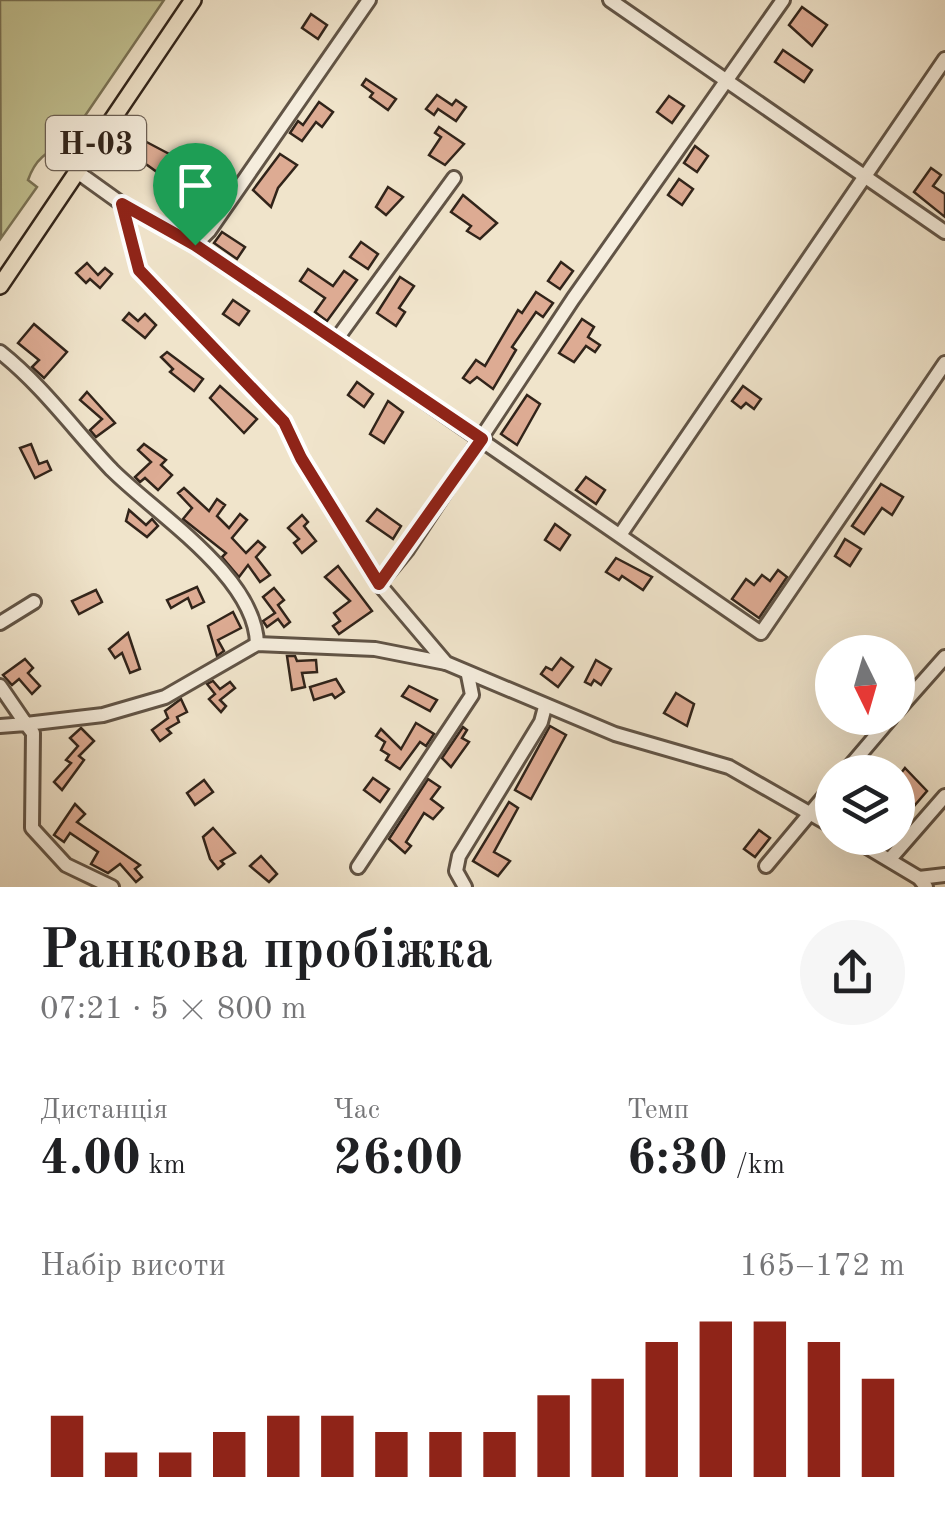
<!DOCTYPE html>
<html lang="uk">
<meta charset="utf-8">
<style>
body{margin:0;font-family:"Old Standard TT",serif;background:#f6f6f6;color:#202124;height:100vh;display:flex;flex-direction:column;font-size:38px;white-space:nowrap}
*{box-sizing:border-box;margin:0}
p{font-size:32px;color:#757577}
.icon{flex:none;width:55px;height:55px;fill:none;stroke:currentColor;stroke-width:2;stroke-linecap:round;stroke-linejoin:round}
.map{position:relative;height:887px;overflow:hidden}
.sheet{display:flex;flex-direction:column;background:#fff;flex:1}
.sheet>*{flex:none}
.needle{width:65px;rotate:175deg}
.tools{position:absolute;left:815px;top:635px;display:grid;gap:20px}
.tools a{display:grid;place-items:center;width:100px;height:100px;border-radius:50%;background:#fff;box-shadow:0 10px 40px #0002;font-size:50px}
.pin{position:absolute;display:grid;place-items:center;width:85px;height:85px;color:#fff;margin:-102px -42px;border-radius:50% 50% 50% 0;rotate:-45deg;box-shadow:0 0 10px #0007}
.pin .icon{rotate:45deg}
.round{display:grid;place-items:center;flex:none;width:105px;height:105px;border-radius:52px;background:#f6f6f6}
.head{display:flex;align-items:center;justify-content:space-between;height:170px;padding:0 40px}
h1{font-size:55px;font-weight:800;line-height:75px}
.metrics{display:grid;grid-template-columns:repeat(3,1fr);gap:15px;height:170px;padding:10px 40px}
.metrics div{display:grid;align-content:center}
.metrics b{font-size:50px;font-weight:800}
.metrics small{font-size:28px;font-weight:400}
.metrics p{font-size:28px}
.chart{height:280px;padding:20px 40px}
.chart p{display:flex;justify-content:space-between}
.chart svg{width:100%;height:180px;margin-top:10px;stroke:#8f2418;stroke-width:6}
.map>svg:first-child{display:block}
.green{fill:#c2c292;stroke:#7a7356;stroke-width:2.5}
.building{fill:#ddab93;stroke:#31241a;stroke-width:2.5}
.lines{fill:none;stroke-linecap:round;stroke-linejoin:round}
.minor-casing{stroke:#615446;stroke-width:18}
.major-casing{stroke:#31241a;stroke-width:20}
.minor{stroke:#f5eddd;stroke-width:12}
.major{stroke:#f0e4cb;stroke-width:15}
.route-casing{stroke:#fff;stroke-width:20}
.route{stroke:#8f2418;stroke-width:12}
.labels{text-anchor:middle;stroke-width:9;stroke-linejoin:round;paint-order:stroke}
.shield{fill:#f5eddd;stroke:#6c6054;stroke-width:2.5}
.shield-label{font-size:32px;font-weight:bold;fill:#31241a}
</style>
<div class="map">
<svg width="945" height="887" viewBox="0 0 945 887">
<rect width="100%" height="100%" fill="#f0e4cb"/>
<filter id="stains"><feTurbulence type="fractalNoise" baseFrequency=".002" numOctaves="4"/><feColorMatrix values="0 0 0 0 .2 0 0 0 0 .09 0 0 0 0 .02 0 0 0 .5 -.17"/></filter>
<radialGradient id="worn" r=".72"><stop offset=".6" stop-color="#630" stop-opacity="0"/><stop offset="1" stop-color="#630" stop-opacity=".3"/></radialGradient>
<!-- green -->
<path class="green" d="M0 0H164L63 148C44 150 34 163 28 180L37 187 1 238Z"/>
<!-- building -->
<g class="building">
<polygon points="802,7 827,25 812,46 789,25"/>
<polygon points="311,14 327,25 318,39 302,28"/>
<polygon points="783,50 812,70 804,82 775,62"/>
<polygon points="366,79 396,99 388,110 370,97 373,93 362,85"/>
<polygon points="437,95 452,105 456,100 466,107 456,121 438,109 434,115 426,109"/>
<polygon points="669,96 684,106 672,123 657,112"/>
<polygon points="319,102 333,112 322,127 316,122 302,141 290,133 298,121 303,125"/>
<polygon points="439,127 464,144 445,165 429,155 441,137 435,133"/>
<polygon points="139,138 173,156 157,172 129,152"/>
<polygon points="695,146 708,156 697,172 684,163"/>
<polygon points="280,154 297,165 278,188 271,207 253,190"/>
<polygon points="931,168 941,175 933,186 945,194 945,217 914,192"/>
<polygon points="679,179 693,189 682,205 668,195"/>
<polygon points="388,187 403,197 386,215 376,207"/>
<polygon points="463,195 497,223 480,239 467,231 471,226 451,212"/>
<polygon points="222,232 245,247 237,259 214,243"/>
<polygon points="361,242 378,254 368,269 350,257"/>
<polygon points="561,262 573,271 560,289 548,281"/>
<polygon points="87,263 98,275 105,268 112,274 100,288 90,279 86,283 76,273"/>
<polygon points="308,269 333,286 344,271 357,280 327,321 315,312 325,298 300,281"/>
<polygon points="400,277 414,286 399,308 405,312 396,326 377,313"/>
<polygon points="536,292 553,303 543,317 536,312 512,347 516,350 493,389 477,377 470,383 463,378 476,360 485,366 518,310 522,313"/>
<polygon points="233,300 249,311 239,325 223,314"/>
<polygon points="129,313 138,321 145,314 156,325 145,338 123,320"/>
<polygon points="582,319 594,327 588,337 600,345 595,352 586,346 574,362 559,353"/>
<polygon points="34,324 67,352 44,378 32,367 39,360 18,343"/>
<polygon points="167,352 203,379 194,391 170,372 173,369 161,357"/>
<polygon points="357,382 373,394 364,407 348,395"/>
<polygon points="220,386 257,419 244,433 210,398"/>
<polygon points="743,386 761,399 754,409 746,403 741,408 732,401"/>
<polygon points="87,392 115,423 96,437 90,430 102,419 80,400"/>
<polygon points="527,395 540,404 517,445 501,434"/>
<polygon points="388,401 403,412 384,443 370,434"/>
<polygon points="31,444 39,464 47,461 51,470 35,478 20,448"/>
<polygon points="144,444 166,460 161,465 172,475 158,490 145,478 140,482 135,477 151,462 138,450"/>
<polygon points="586,477 605,490 596,504 576,490"/>
<polygon points="881,484 903,497 892,515 882,508 864,534 852,526"/>
<polygon points="184,488 209,511 217,499 225,505 217,516 229,528 240,514 247,520 232,538 246,553 258,541 265,547 256,557 270,575 260,582 248,565 239,577 222,557 226,553 183,519 192,508 178,493"/>
<polygon points="377,509 401,526 393,539 367,521"/>
<polygon points="129,510 146,525 152,519 158,526 147,537 126,521"/>
<polygon points="302,515 308,522 304,526 316,541 302,553 294,543 299,539 288,528"/>
<polygon points="555,524 570,535 560,550 545,540"/>
<polygon points="845,539 861,549 850,566 835,556"/>
<polygon points="616,558 652,577 643,590 622,576 619,580 606,572"/>
<polygon points="338,566 372,611 339,634 333,626 340,621 334,613 350,601 325,577"/>
<polygon points="778,570 787,577 759,618 732,599 746,579 754,585 762,575 770,581"/>
<polygon points="197,587 204,602 192,608 188,598 171,608 167,600"/>
<polygon points="274,588 284,600 278,605 290,622 284,627 278,619 267,627 263,621 275,613 263,597"/>
<polygon points="96,590 102,602 79,614 72,601"/>
<polygon points="233,612 241,628 218,640 224,651 217,656 208,626"/>
<polygon points="128,633 140,669 130,673 122,653 115,658 109,649"/>
<polygon points="287,656 295,656 297,661 316,660 317,672 302,673 305,687 292,690"/>
<polygon points="561,658 573,667 558,687 541,674 546,667 552,670"/>
<polygon points="25,659 33,668 28,673 40,686 32,694 19,679 12,685 3,675"/>
<polygon points="596,660 611,669 601,685 594,680 591,685 585,682"/>
<polygon points="336,679 344,692 335,698 332,694 314,700 310,687"/>
<polygon points="213,681 220,689 230,682 235,688 220,700 226,706 221,712 209,699 215,694 207,684"/>
<polygon points="409,686 437,700 430,711 402,696"/>
<polygon points="676,693 694,704 687,726 664,713"/>
<polygon points="181,699 187,712 177,717 179,722 167,729 171,733 160,741 152,730 168,718 165,711"/>
<polygon points="416,723 434,734 426,746 420,742 400,769 386,760 389,755 381,750 385,742 376,736 381,729 401,749"/>
<polygon points="550,726 566,735 531,799 515,790"/>
<polygon points="463,727 467,730 462,738 469,742 451,767 442,758"/>
<polygon points="81,728 94,741 79,756 84,760 62,790 54,782 71,763 66,760 78,746 70,738"/>
<polygon points="905,768 927,791 915,805 898,790 898,777"/>
<polygon points="373,778 389,789 380,802 364,790"/>
<polygon points="428,779 440,787 431,799 443,808 433,819 424,813 406,842 411,846 405,853 389,839"/>
<polygon points="204,780 213,792 195,805 187,793"/>
<polygon points="509,802 518,808 494,852 510,861 498,876 473,861"/>
<polygon points="75,804 85,814 77,822 140,865 135,869 142,877 136,882 120,864 108,873 91,864 98,852 70,833 64,842 54,835"/>
<polygon points="213,828 235,853 221,861 224,864 218,869 210,859 203,837"/>
<polygon points="759,830 770,838 755,857 744,849"/>
<polygon points="261,856 277,874 269,882 250,866"/>
</g>
<g class="lines">
<!-- minor casing -->
<g class="minor-casing">
<g id="minor">
<polyline points="610,0 945,232"/>
<polyline points="76,171 122,204 139,270 284,422 301,458 379,584 446,663 615,734 729,767 832,826"/>
<polyline points="122,204 195,245 336,340 761,633 945,363"/>
<polyline points="195,245 209,231 369,0"/>
<polyline points="336,340 454,178"/>
<path d="M0 352C44 387 74 430 112 470 156 514 256 577 257 644"/>
<polyline points="620,535 945,59"/>
<polyline points="379,584 407,550 573,299 783,0"/>
<polyline points="0,623 34,602"/>
<polyline points="0,686 26,724 103,715 165,697 257,644 375,649 446,663"/>
<polyline points="898,710 945,657"/>
<polyline points="0,726 26,724 33,733 32,828 66,865 112,887"/>
<polyline points="845,772 891,718"/>
<polyline points="852,838 919,878 926,887"/>
<polyline points="890,859 945,796"/>
<polyline points="766,866 832,787"/>
<polyline points="358,867 472,695 468,675"/>
<polyline points="919,878 945,875"/>
<polyline points="465,887 456,871 459,856 541,722 545,707"/>
</g>
</g>
<!-- major casing -->
<g class="major-casing">
<polyline id="major" points="0,286 193,0"/>
</g>
<!-- minor -->
<use href="#minor" class="minor"/>
<!-- major -->
<use href="#major" class="major"/>
</g>
<g class="lines">
<!-- route casing -->
<g class="route-casing">
<polygon id="route" points="122,204 195,245 482,439 379,584 301,458 284,422 139,270"/>
</g>
<!-- route -->
<use href="#route" class="route"/>
</g>
<g class="labels">
<!-- shield labels -->
<rect class="shield" x="46" y="116" width="100" height="54" rx="8"/>
<g class="shield-label">
<text x="96" y="154">Н-03</text>
</g>
</g>
<rect width="100%" height="100%" filter="url(#stains)"/>
<rect width="100%" height="100%" fill="url(#worn)"/>
</svg>
<div class="tools">
<a><svg class="needle" viewBox="-14 -14 28 28"><path d="M0-13l5 13h-10z" fill="#e53935"/><path d="M0 13l5-13h-10z" fill="#757577"/></svg></a>
<a><svg class="icon" aria-label="layers" viewBox="0 0 24 24"><path d="M12 4l9 5-9 5-9-5zM3 14l9 5 9-5"/></svg></a>
</div>
<div class="pin" style="left:195px;top:245px;background:#1e9e55"><svg class="icon" aria-label="arrive" viewBox="0 0 24 24"><path d="M6 21V4h12l-3 4 3 4H6"/></svg></div>
</div>
<section class="sheet">
<div class="head"><div><h1>Ранкова пробіжка</h1><p>07:21 · 5 × 800 m</p></div><a class="round"><svg class="icon" aria-label="share" viewBox="0 0 24 24"><path d="M12 15V3M7 8l5-5 5 5M5 13v7h14v-7"/></svg></a></div>
<div class="metrics">
<div><p>Дистанція</p><b>4.00<small> km</small></b></div>
<div><p>Час</p><b>26:00</b></div>
<div><p>Темп</p><b>6:30<small> /km</small></b></div>
</div>
<div class="chart"><p><span>Набір висоти</span>165–172 m</p>
<svg viewBox="0 0 160 44" preserveAspectRatio="none"><path d="M5 44V29M15 44V38M25 44V38M35 44V33M45 44V29M55 44V29M65 44V33M75 44V33M85 44V33M95 44V24M105 44V20M115 44V11M125 44V6M135 44V6M145 44V11M155 44V20"/></svg>
</div>
</section>
